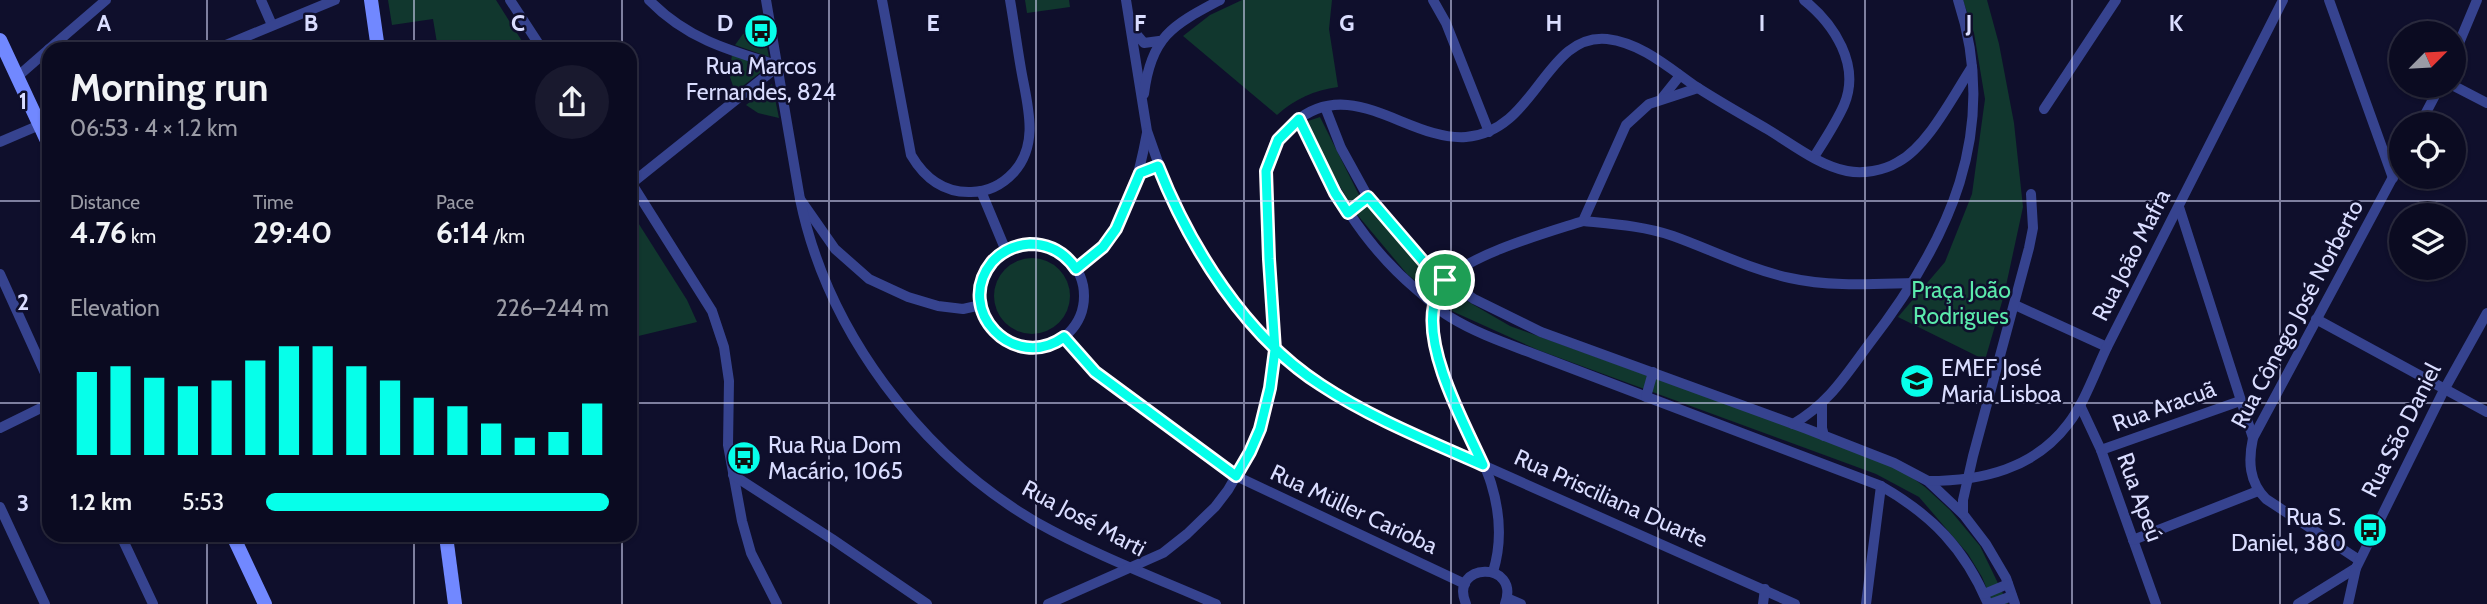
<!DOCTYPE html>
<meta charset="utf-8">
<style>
body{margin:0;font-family:Cabin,sans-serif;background:#19192e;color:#f1f3f6;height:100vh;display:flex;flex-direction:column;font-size:26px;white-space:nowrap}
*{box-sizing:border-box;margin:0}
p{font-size:23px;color:#9a9ba5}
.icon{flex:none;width:38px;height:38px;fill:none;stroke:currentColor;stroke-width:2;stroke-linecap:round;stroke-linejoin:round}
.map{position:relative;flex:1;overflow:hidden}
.sheet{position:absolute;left:42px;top:42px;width:595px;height:500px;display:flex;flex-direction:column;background:#0b0b21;border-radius:21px;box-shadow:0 2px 5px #0004,0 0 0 2px #2b2b3f}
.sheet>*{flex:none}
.needle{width:46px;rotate:66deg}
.tools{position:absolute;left:2389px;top:21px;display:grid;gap:14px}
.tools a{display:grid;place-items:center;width:77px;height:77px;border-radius:50%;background:#0b0b21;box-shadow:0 2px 5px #0004,0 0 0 2px #2b2b3f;font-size:35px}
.pin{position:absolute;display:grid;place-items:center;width:60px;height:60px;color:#fff;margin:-30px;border:4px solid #fff;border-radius:50%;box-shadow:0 2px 7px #0007}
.round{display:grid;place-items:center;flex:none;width:74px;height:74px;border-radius:37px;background:#19192e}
.overview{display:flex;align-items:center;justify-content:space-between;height:119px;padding:0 28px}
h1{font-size:38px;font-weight:800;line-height:52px}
.figures{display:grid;grid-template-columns:repeat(3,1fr);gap:10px;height:119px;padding:7px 28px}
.figures div{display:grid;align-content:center}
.figures b{font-size:30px;font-weight:800}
.figures small{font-size:19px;font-weight:400}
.figures p{font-size:19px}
.chart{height:196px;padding:14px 28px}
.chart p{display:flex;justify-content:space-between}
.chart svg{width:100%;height:126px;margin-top:7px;stroke:#06ffea;stroke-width:6}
ul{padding:0 28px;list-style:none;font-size:23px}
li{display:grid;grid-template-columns:112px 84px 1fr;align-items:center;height:52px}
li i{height:18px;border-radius:9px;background:#06ffea}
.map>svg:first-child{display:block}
.green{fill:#11372e}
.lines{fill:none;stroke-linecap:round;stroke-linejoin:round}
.street{stroke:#36438f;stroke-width:10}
.secondary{stroke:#7188ff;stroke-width:14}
.route-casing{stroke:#fff;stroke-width:14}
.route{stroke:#06ffea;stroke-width:9}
.grid{fill:none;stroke:#daddff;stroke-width:2;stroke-opacity:0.55}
.labels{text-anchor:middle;stroke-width:5;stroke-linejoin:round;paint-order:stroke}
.poi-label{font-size:23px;fill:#daddff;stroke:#0f0f2c;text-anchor:start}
.street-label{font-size:23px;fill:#daddff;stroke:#0f0f2c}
.park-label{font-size:23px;fill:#5beaac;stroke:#0f0f2c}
.grid-label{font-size:23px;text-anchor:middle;font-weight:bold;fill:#daddff;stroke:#0f0f2c;stroke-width:5;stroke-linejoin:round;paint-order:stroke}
</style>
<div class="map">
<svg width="2487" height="604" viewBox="0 0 2487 604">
<rect width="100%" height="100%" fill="#0f0f2c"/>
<!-- green -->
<g class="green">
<polygon points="388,0 496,0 527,49 438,49 433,19 392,25"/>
<polygon points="1025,0 1069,0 1070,7 1027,13"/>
<path d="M1242 0H1332L1329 29 1338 87C1314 90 1295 99 1277 115L1183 36 1210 15Z"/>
<polygon points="1963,0 1987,0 1999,44 2014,123 2023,207 2004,295 1985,360 1898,317 1945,262 1972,194 1985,99 1974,33"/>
<polygon points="762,23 769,57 735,45 743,34"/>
<polygon points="732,55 769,66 735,92 729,74"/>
<polygon points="772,84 779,118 758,113 746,105"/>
<polygon points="1320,117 1358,193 1370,210 1419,265 1448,290 1510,326 1804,432 1903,471 1925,487 1950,510 1980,546 2008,604 1993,604 1982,577 1968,554 1919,497 1876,474 1538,350 1454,312 1407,274 1355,212 1329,168 1308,121"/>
<polygon points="630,210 687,300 697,322 630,338"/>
<circle cx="1032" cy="296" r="38"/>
</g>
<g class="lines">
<!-- street -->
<g class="street">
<polyline points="261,0 272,25"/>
<polyline points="510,0 542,49"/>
<path d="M649 0C686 38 727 50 777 65"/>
<polyline points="766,0 800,199 835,249 869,279 908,297 938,306 963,309 981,305"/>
<path d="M882 0 911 155C924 177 943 193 971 192 988 192 1002 185 1014 172 1040 143 1027 104 1021 69 1017 46 1014 23 1010 0"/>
<polyline points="1126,0 1147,131 1172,202 1214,277 1275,350 1321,385 1395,426 1795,604"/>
<polyline points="1433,0 1446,23 1489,132"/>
<path d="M1804 0C1834 24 1861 65 1844 105 1836 123 1824 141 1814 157"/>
<polyline points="2329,0 2393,178"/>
<polyline points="1131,28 1144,43 1159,41"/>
<polyline points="49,49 106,0"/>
<polyline points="216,49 335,0"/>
<polyline points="2454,55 2477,0"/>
<polyline points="17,77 49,49"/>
<polyline points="2454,86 2487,103"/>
<path d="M1144 94C1151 36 1173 25 1220 0"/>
<polyline points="1662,98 1678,78 1678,74"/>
<polyline points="1325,107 1341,148 1368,197 1423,261 1445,280 1474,299 1541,332 1807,429 1894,463 1928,481 1963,514 1986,544 2006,578 2015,604"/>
<polyline points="2044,109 2116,0"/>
<path d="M1299 119C1332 187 1358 240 1417 290 1428 299 1438 310 1450 317 1476 333 1505 343 1534 354L1881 486C1932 515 1965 549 1988 604"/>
<polyline points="2420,124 2440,86"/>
<polyline points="0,142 49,121"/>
<polyline points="630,181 712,311 724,347 729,381 728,445 742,521 751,553 777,604"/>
<polyline points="632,183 777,67"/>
<polyline points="981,191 1006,251"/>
<path d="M800 199C827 331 920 454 1036 522 1093 554 1156 578 1216 604"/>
<polyline points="2179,207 2253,438"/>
<polyline points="1348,213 1368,197"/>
<path d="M1583 221C1613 224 1644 226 1673 236 1712 250 1749 269 1790 278 1830 287 1872 284 1913 283"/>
<circle cx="1032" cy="296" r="52"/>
<path d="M1076 269C1084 262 1093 256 1101 248 1129 220 1140 170 1147 133"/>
<polyline points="0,274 49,382"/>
<polyline points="2015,305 2107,347"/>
<polyline points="2316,319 2487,412"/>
<polyline points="1064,337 1095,372 1236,476 1465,584"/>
<polyline points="1646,397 1653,372"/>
<polyline points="1822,405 1822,428 1824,436"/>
<polyline points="2080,405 2101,450 2156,604"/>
<path d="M1793 424C1829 403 1845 376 1869 344 1949 241 2001 131 1958 0"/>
<polyline points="0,428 49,404"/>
<polyline points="2101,450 2240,401"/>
<polyline points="733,475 832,539 927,604"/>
<path d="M1928 481C1982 481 2034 469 2068 424 2085 402 2095 372 2107 347L2283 0"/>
<polyline points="0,507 45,604"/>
<polyline points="1963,514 1963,500 1973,456 2029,248 2033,228 2031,194"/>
<polyline points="121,536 153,604"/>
<polyline points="2133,540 2258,491"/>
<path d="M2359 560 2266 499C2249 482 2248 461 2253 438L2401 162"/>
<path d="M1493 572C1502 543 1500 512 1491 483 1474 429 1413 349 1439 293 1441 289 1443 283 1447 279 1474 253 1546 233 1583 221L1626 125 1649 104 1698 88"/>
<polyline points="1984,594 2008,584"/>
<polyline points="1507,598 1521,604"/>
<path d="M1048 604 1163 553 1187 534 1215 507 1228 490 1250 452 1266 406 1275 350 1269 259 1266 171C1270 151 1279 135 1295 122 1352 74 1408 141 1466 137 1536 132 1545 33 1607 39 1641 43 1668 67 1695 86 1718 101 1743 115 1767 129 1792 144 1818 165 1847 171 1863 174 1883 171 1898 162 1928 146 1953 96 1972 67"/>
<path d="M1466 604C1448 562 1521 560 1505 604"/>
<polyline points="1763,604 1765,589"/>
<polyline points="1866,604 1881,486"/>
<polyline points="1990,604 2012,596"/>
<polyline points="2298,604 2356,568"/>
<polyline points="2348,604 2356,568 2444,390 2487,313"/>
</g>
<!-- secondary -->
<g class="secondary">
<polyline points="371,0 378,49"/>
<polyline points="0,40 49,145"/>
<polyline points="233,536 265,604"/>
<polyline points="446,536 455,604"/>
</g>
</g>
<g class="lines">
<!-- route casing -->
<g class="route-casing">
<path id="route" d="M1445 280C1442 288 1436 297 1434 305 1424 351 1464 423 1483 465 1429 441 1371 418 1321 385 1246 337 1190 247 1158 166L1140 173 1116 229 1103 247 1076 269C1065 253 1049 244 1030 244 1016 245 1002 251 992 262 953 310 1014 373 1064 337L1095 372 1236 476 1250 452 1260 429 1270 388 1275 350 1269 259 1266 171 1278 140 1299 119 1335 193 1348 213 1368 197 1423 261 1445 280"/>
</g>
<!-- route -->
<use href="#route" class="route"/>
</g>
<!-- grid -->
<path class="grid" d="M207 0V49M414 0V49M622 0V49M829 0V604M1036 0V604M1244 0V604M1451 0V604M1658 0V604M1865 0V604M2072 0V604M2280 0V604M0 201H49M630 201H2487M0 403H49M630 403H2487M207 536V604M414 536V604M622 536V604"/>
<!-- icons -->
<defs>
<g id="bus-disc" transform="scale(1.75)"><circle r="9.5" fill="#06ffea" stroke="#0f0f2c"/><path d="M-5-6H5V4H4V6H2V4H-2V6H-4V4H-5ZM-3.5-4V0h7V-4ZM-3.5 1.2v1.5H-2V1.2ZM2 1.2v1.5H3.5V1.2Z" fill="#111"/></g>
<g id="school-disc" transform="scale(1.75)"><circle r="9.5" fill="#06ffea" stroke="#0f0f2c"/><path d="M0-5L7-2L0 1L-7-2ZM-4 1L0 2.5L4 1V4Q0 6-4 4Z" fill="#111"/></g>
</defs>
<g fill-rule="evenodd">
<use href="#bus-disc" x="761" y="31"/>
<use href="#school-disc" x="1917" y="381"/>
<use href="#bus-disc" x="744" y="458"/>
<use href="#bus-disc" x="2370" y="530"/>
</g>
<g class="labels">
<!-- poi labels -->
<g class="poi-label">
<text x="761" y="74" text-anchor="middle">Rua Marcos<tspan x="761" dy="26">Fernandes, 824</tspan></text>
<text x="1941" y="376">EMEF José<tspan x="1941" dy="26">Maria Lisboa</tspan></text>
<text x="768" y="453">Rua Rua Dom<tspan x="768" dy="26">Macário, 1065</tspan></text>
<text x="2346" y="525" text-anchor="end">Rua S.<tspan x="2346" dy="26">Daniel, 380</tspan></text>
</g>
<!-- street labels -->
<g class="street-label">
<text transform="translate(2131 255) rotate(-63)" y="8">Rua João Mafra</text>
<text transform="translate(2297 314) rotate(-62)" y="8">Rua Cônego José Norberto</text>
<text transform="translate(2164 406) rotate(-20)" y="8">Rua Aracuã</text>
<text transform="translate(2401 430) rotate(-63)" y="8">Rua São Daniel</text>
<text transform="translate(2140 497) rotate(70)" y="8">Rua Apeú</text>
<text transform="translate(1611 498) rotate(24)" y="8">Rua Prisciliana Duarte</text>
<text transform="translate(1354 509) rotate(25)" y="8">Rua Müller Carioba</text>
<text transform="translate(1084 518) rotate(28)" y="8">Rua José Marti</text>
</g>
<!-- park labels -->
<g class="park-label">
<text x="1961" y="298">Praça João<tspan x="1961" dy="26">Rodrigues</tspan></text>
</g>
</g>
<g class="grid-label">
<text x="104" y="31">A</text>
<text x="311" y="31">B</text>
<text x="518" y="31">C</text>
<text x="725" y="31">D</text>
<text x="933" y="31">E</text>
<text x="1140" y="31">F</text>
<text x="1347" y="31">G</text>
<text x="1554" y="31">H</text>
<text x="1762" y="31">I</text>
<text x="1969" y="31">J</text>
<text x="2176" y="31">K</text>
<text x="23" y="109">1</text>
<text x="23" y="310">2</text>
<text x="23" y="511">3</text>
</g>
</svg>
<div class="tools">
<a><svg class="needle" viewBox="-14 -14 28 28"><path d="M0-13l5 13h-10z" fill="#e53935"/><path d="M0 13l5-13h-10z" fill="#9a9ba5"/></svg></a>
<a><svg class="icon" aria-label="locate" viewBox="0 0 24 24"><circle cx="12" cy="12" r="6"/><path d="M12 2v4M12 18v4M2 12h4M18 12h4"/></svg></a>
<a><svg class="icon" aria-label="layers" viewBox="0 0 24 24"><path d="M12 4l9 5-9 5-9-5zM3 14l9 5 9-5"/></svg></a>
</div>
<div class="pin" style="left:1445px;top:280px;background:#1e9e55"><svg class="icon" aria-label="arrive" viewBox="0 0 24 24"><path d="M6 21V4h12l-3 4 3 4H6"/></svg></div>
<section class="sheet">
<div class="overview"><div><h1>Morning run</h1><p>06:53 · 4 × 1.2 km</p></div><a class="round"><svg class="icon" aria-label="share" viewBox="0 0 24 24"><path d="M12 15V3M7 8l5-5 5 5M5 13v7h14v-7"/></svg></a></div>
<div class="figures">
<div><p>Distance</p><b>4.76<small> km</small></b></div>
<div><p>Time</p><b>29:40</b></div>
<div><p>Pace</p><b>6:14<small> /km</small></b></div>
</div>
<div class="chart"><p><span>Elevation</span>226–244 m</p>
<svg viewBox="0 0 160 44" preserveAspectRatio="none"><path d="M5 44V15M15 44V13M25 44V17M35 44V20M45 44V18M55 44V11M65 44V6M75 44V6M85 44V13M95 44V18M105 44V24M115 44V27M125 44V33M135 44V38M145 44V36M155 44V26"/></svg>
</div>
<ul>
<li><b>1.2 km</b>5:53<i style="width:100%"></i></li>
</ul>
</section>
</div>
